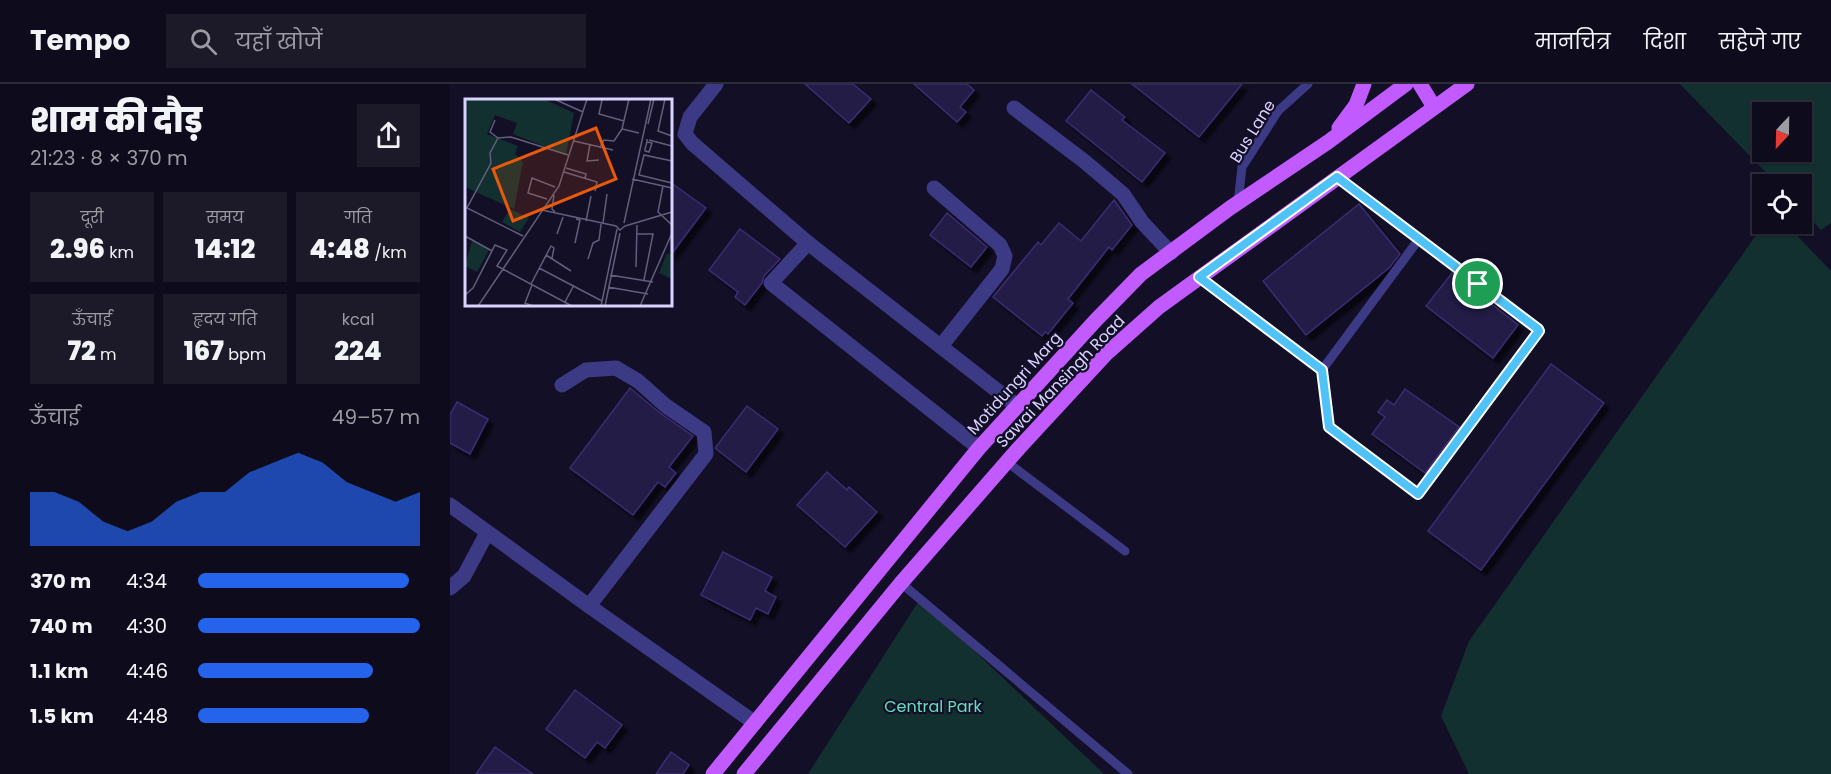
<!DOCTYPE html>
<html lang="hi">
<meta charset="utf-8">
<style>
body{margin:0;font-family:Poppins,"Noto Sans Devanagari",sans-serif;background:#1c1929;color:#f1f3f6;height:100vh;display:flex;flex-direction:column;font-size:22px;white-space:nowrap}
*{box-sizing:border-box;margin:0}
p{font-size:20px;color:#9b9ba3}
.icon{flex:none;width:33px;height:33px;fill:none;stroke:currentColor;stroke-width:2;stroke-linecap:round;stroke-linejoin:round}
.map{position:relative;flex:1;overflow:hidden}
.drawer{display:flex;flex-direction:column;background:#0e0b1c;width:450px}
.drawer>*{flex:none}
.needle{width:39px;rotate:202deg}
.buttons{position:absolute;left:1302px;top:18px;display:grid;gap:12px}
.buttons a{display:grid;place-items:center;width:60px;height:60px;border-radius:0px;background:#0e0b1c;box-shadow:0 2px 4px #0004,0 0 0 2px #2e2b3b;font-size:30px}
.pin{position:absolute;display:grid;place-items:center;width:51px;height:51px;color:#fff;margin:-26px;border:3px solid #fff;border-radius:50%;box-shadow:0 2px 6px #0007}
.round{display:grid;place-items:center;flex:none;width:63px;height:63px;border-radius:0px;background:#1c1929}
.head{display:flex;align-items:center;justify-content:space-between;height:102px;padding:0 30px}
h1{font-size:33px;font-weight:800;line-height:45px}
.figures{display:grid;grid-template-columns:repeat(3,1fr);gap:9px;height:102px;padding:6px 30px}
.figures div{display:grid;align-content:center;border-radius:0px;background:#1c1929;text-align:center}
.figures b{font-size:26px;font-weight:800}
.figures small{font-size:16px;font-weight:400}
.figures p{font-size:16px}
.chart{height:168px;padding:12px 30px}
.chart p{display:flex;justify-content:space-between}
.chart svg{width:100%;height:108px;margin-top:6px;fill:#2563eb;opacity:.7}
ul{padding:0 30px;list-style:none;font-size:20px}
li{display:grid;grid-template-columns:96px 72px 1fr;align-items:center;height:45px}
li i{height:15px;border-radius:8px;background:#2563eb}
header{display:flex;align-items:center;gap:36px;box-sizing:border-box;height:84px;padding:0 30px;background:#0e0b1c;border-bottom:2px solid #2e2b3b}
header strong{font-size:28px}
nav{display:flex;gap:33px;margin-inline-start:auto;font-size:21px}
.search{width:420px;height:54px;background:#1c1929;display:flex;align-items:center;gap:15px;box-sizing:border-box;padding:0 21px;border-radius:0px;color:#9b9ba3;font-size:22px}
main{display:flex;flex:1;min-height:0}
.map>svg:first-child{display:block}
.green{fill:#12302f;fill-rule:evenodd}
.building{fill:#241b47;stroke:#3b2d73;stroke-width:1.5;filter:url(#shadow)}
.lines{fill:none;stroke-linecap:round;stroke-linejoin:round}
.service{stroke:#3d3a85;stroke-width:9}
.minor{stroke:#3d3a85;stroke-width:15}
.primary{stroke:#c25bff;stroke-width:15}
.route-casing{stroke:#fff;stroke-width:12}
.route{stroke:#4fc3f7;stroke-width:8}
.labels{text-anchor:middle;stroke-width:4.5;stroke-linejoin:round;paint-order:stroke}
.street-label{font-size:16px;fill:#d9d4ff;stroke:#130f26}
.park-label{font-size:16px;fill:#5fe0c0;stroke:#130f26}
.inset-road{fill:none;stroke:#625e7d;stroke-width:1.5}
.view{fill:#e8590c;fill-opacity:0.15;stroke:#e8590c;stroke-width:3}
.inset-edge{fill:none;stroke:#d9d4ff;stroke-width:3}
</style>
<header>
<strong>Tempo</strong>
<div class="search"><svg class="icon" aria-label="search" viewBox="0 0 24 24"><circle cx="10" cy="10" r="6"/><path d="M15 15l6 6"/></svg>यहाँ खोजें</div>
<nav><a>मानचित्र</a><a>दिशा</a><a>सहेजे गए</a></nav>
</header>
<main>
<section class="drawer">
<div class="head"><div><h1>शाम की दौड़</h1><p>21:23 · 8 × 370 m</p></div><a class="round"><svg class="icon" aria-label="share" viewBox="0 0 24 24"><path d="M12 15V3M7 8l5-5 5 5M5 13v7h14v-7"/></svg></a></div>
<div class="figures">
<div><p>दूरी</p><b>2.96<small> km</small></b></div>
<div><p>समय</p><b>14:12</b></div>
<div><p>गति</p><b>4:48<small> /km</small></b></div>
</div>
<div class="figures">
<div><p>ऊँचाई</p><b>72<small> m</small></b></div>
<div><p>हृदय गति</p><b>167<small> bpm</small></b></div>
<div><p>kcal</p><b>224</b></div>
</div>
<div class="chart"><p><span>ऊँचाई</span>49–57 m</p>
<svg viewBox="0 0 160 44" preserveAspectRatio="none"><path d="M0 44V22L10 22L20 26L30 34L40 38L50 34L60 26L70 22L80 22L90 14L100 10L110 6L120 10L130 18L140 22L150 26L160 22V44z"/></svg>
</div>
<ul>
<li><b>370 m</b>4:34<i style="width:95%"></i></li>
<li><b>740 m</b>4:30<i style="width:100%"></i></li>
<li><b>1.1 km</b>4:46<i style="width:79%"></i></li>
<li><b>1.5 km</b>4:48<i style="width:77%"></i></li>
</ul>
</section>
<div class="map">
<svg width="1381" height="690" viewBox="0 0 1381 690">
<defs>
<filter id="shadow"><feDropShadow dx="5.5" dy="5.5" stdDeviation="1.5" flood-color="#0009"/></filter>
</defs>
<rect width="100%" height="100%" fill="#130f26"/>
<!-- green -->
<g class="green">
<path d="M1230 0H1381V139L1371 146 1352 126V100H1327ZM1312 28H1352V68H1312Z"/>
<polygon points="1314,140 1336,140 1381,187 1381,690 1019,690 991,632 1019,557"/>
<polygon points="470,515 654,690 358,690"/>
</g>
<!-- building -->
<g class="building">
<polygon points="355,0 403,0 421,15 399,39"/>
<polygon points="464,0 517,0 524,6 510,23 516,28 507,38"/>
<polygon points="682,0 792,0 749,53"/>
<polygon points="641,6 675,33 672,36 715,69 692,98 616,37"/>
<polygon points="220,98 256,124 220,172"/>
<polygon points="664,116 682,141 662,166 659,163 618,215 623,219 598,250 595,248 592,252 543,213 588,158 591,161 609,139 631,157"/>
<polygon points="909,120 950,170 939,184 856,251 813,197"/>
<polygon points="497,129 537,163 521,183 480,151"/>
<polygon points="290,145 330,175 314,192 312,199 295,221 285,213 288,208 259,186"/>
<polygon points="1002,189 1068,241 1043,274 976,222"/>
<polygon points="1101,280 1154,319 1031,486 978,447"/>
<polygon points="180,304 210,329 243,352 219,383 226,389 215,403 208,398 183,431 120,384"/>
<polygon points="955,305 1009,343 975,389 922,350 935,333 928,328 937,316 944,321"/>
<polygon points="7,318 38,335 20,370 0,359 0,331"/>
<polygon points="297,322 328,345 296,388 265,364"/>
<polygon points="377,388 397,406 399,403 427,428 395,463 347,421"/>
<polygon points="273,468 322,493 315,507 326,513 318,530 306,524 300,536 251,511"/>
<polygon points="125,606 172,641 155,664 147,658 135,674 96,645"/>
<polygon points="45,663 83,690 26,690"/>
<polygon points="221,668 239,681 233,690 206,690"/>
</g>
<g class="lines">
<!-- service -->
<g class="service">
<polyline points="788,119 792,83 828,27 858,0"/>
<polyline points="749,193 872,286 879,343 968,410 1089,247 1088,245 887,93"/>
<polyline points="872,286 969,155"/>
<polyline points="557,378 675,467"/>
<polyline points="451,499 678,690"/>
</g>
<!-- minor -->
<g class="minor">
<polyline points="266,0 240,33 235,50 242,59 358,159 567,322"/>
<polyline points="564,24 634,77 673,110 692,138 721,169"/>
<polyline points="484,104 550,161 555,172 552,185 491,262"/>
<polyline points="358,159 321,199 529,364"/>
<polyline points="112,301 136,286 166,284 188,297 216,322 254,348 256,370 139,522"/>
<polyline points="0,421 139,522 305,639"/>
<polyline points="0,504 14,492 37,449"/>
</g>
<!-- primary -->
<g class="primary">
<polyline points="970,0 984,23"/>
<polyline points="889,44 906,21 914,0"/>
<polyline points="263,690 529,364 646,236 691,190 780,124 878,58 956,0"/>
<polyline points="294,690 451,499 569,364 656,270 709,223 1017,0"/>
</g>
</g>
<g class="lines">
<!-- route casing -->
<g class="route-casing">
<polygon id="route" points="887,93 1088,245 1089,247 968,410 879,343 872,286 749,193"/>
</g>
<!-- route -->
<use href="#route" class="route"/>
</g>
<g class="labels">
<!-- street labels -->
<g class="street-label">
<text transform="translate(802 47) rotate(-58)" y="6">Bus Lane</text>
<text transform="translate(610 297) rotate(-46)" y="6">Sawai Mansingh Road</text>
<text transform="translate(564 299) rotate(-48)" y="6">Motidungri Marg</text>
</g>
<!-- park labels -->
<g class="park-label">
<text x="483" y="628">Central Park</text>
</g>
</g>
<!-- overview -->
<g transform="translate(15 15)">
<rect width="207" height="207" fill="#130f26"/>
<path d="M0 0H79L109 14 101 56 48 35 52 24 30 16 22 35 53 47 50 55 58 63 49 110 0 88ZM45 110 64 119 55 133 37 123ZM7 142 24 151 12 173 0 167ZM202 154 207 156V180L194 174Z" fill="#12302f"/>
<path class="inset-road" d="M89 0 118 13M164 0 157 30 174 34M200 0 193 32 207 37M137 1 134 15 159 22M30 21 25 33 33 39 46 38 103 56M183 25 189 0M33 39 25 54 26 64 2 109 58 137M184 41 207 47M109 42 148 51M182 43 187 44 184 53 180 52V50L182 43V40M125 45 122 62 134 61M135 48 139 41 149 42 157 30M101 69 121 75 120 79M99 73 132 83 130 92M167 80 207 89M207 84 174 76 179 56 207 62M198 87 193 113 207 126M89 96 87 110 90 113M82 100 63 94 67 79 90 88M77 111 151 127 155 131 160 127M121 122 126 97M138 124 142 95M159 124 186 0M160 127 207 113M92 135 98 118M172 135H188L179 181M0 137 27 152M110 144 115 121 111 120M81 156 106 172M123 160 128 144 134 141 136 125M171 168 172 126M74 169 137 202M145 176 188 183M66 185 86 147 89 149 87 159M67 186 60 204 68 207M143 188 183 195M0 196 8 189 30 146 42 151 32 167 107 207M100 203 109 186M13 207 94 87 122 0M136 207 152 130M140 207 155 134M175 207 207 134"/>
<path class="view" d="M131 29 151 80 48 122 28 70Z"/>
<rect width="207" height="207" class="inset-edge"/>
</g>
</svg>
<div class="buttons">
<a><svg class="needle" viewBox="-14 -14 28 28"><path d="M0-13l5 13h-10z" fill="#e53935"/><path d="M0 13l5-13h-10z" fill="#9b9ba3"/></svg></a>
<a><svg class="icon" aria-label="locate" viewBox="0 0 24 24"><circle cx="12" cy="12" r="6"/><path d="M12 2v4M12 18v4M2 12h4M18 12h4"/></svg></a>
</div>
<div class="pin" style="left:1028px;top:200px;background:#1e9e55"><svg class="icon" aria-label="arrive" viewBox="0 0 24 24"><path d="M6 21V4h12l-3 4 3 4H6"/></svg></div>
</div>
</main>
